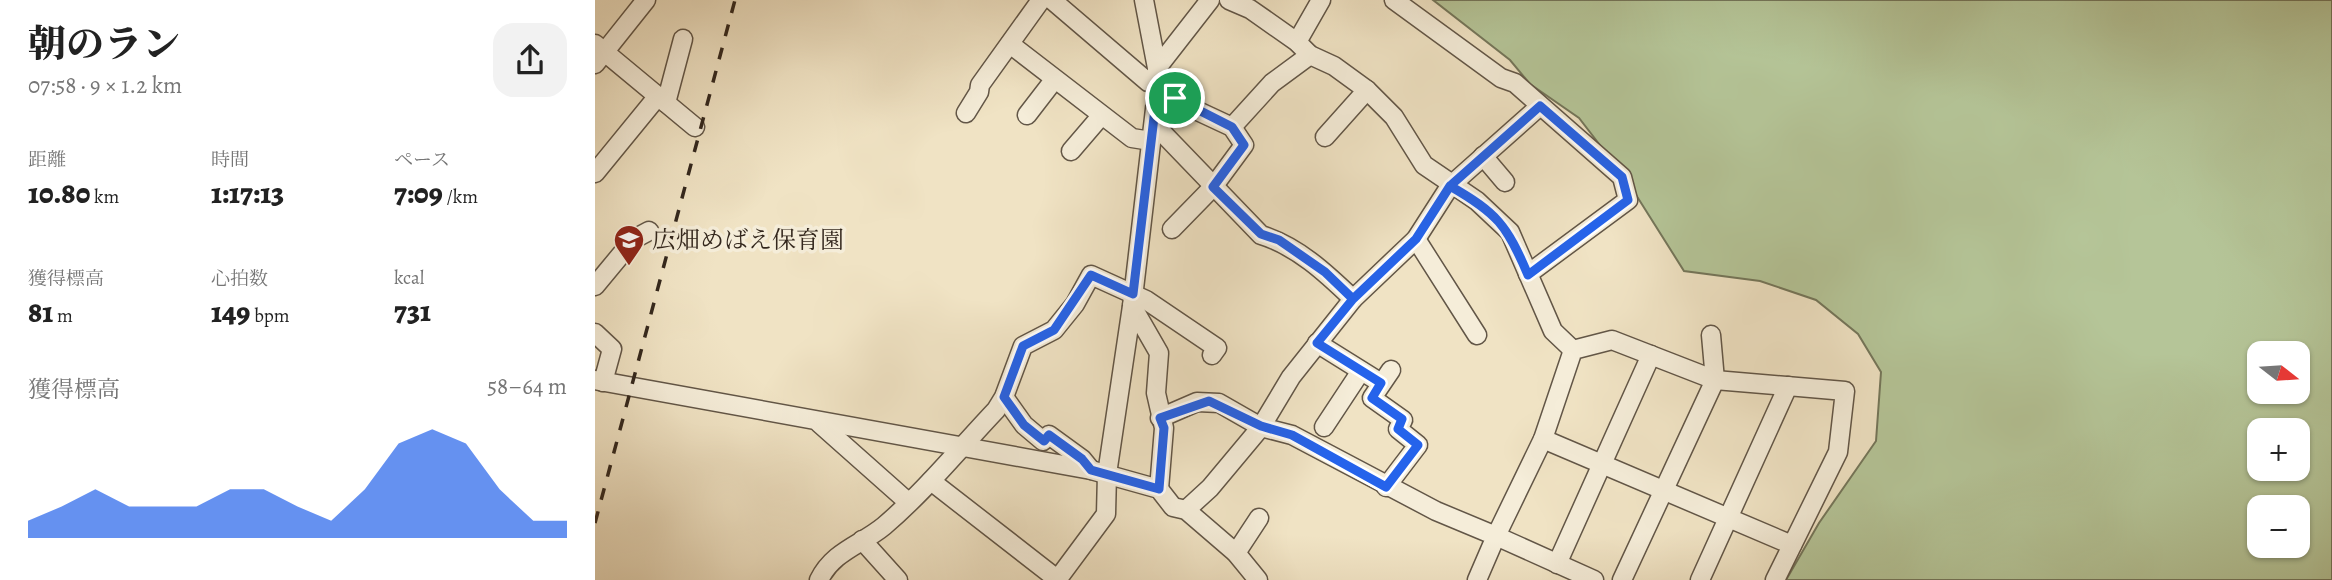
<!DOCTYPE html>
<html lang="ja">
<meta charset="utf-8">
<style>
body{margin:0;font-family:Alegreya,"Noto Serif JP",serif;background:#f2f2f2;color:#222;height:100vh;display:flex;flex-direction:column;font-size:26px;white-space:nowrap}
*{box-sizing:border-box;margin:0}
p{font-size:23px;color:#767676}
.icon{flex:none;width:38px;height:38px;fill:none;stroke:currentColor;stroke-width:2;stroke-linecap:round;stroke-linejoin:round}
.map{position:relative;flex:1;overflow:hidden}
.sheet{display:flex;flex-direction:column;background:#fff;width:595px}
.sheet>*{flex:none}
.needle{width:46px;rotate:107deg}
.buttons{position:absolute;left:1652px;top:341px;display:grid;gap:14px}
.buttons a{display:grid;place-items:center;width:63px;height:63px;border-radius:14px;background:#fff;box-shadow:0 2px 5px #0004;font-size:35px}
.pin{position:absolute;display:grid;place-items:center;width:60px;height:60px;color:#fff;margin:-30px;border:4px solid #fff;border-radius:50%;box-shadow:0 2px 7px #0007}
.round{display:grid;place-items:center;flex:none;width:74px;height:74px;border-radius:21px;background:#f2f2f2}
.headline{display:flex;align-items:center;justify-content:space-between;height:119px;padding:0 28px}
h1{font-size:38px;font-weight:800;line-height:52px}
.figures{display:grid;grid-template-columns:repeat(3,1fr);gap:10px;height:119px;padding:7px 28px}
.figures div{display:grid;align-content:center}
.figures b{font-size:30px;font-weight:800}
.figures small{font-size:19px;font-weight:400}
.figures p{font-size:19px}
.chart{height:196px;padding:14px 28px}
.chart p{display:flex;justify-content:space-between}
.chart svg{width:100%;height:126px;margin-top:7px;fill:#2563eb;opacity:.7}
main{display:flex;flex:1;min-height:0}
.map>svg:first-child{display:block}
.green{fill:#b5c598;stroke:#74765a;stroke-width:2;fill-rule:evenodd}
.lines{fill:none;stroke-linecap:round;stroke-linejoin:round}
.minor-casing{stroke:#625647;stroke-width:21}
.minor{stroke:#f5edd9;stroke-width:18}
.rail{stroke:#33271d;stroke-width:3.5;stroke-dasharray:12 12;stroke-linecap:butt}
.route-casing{stroke:#fff;stroke-width:14}
.route{stroke:#2563eb;stroke-width:9}
.labels{text-anchor:middle;stroke-width:7;stroke-linejoin:round;paint-order:stroke}
.poi-label{font-size:24px;fill:#33271d;stroke:#f5edd9;text-anchor:start}
</style>
<main>
<section class="sheet">
<div class="headline"><div><h1>朝のラン</h1><p>07:58 · 9 × 1.2 km</p></div><a class="round"><svg class="icon" aria-label="share" viewBox="0 0 24 24"><path d="M12 15V3M7 8l5-5 5 5M5 13v7h14v-7"/></svg></a></div>
<div class="figures">
<div><p>距離</p><b>10.80<small> km</small></b></div>
<div><p>時間</p><b>1:17:13</b></div>
<div><p>ペース</p><b>7:09<small> /km</small></b></div>
</div>
<div class="figures">
<div><p>獲得標高</p><b>81<small> m</small></b></div>
<div><p>心拍数</p><b>149<small> bpm</small></b></div>
<div><p>kcal</p><b>731</b></div>
</div>
<div class="chart"><p><span>獲得標高</span>58–64 m</p>
<svg viewBox="0 0 160 44" preserveAspectRatio="none"><path d="M0 44V38L10 33L20 27L30 33L40 33L50 33L60 27L70 27L80 33L90 38L100 27L110 11L120 6L130 11L140 27L150 38L160 38V44z"/></svg>
</div>
</section>
<div class="map">
<svg width="1737" height="580" viewBox="0 0 1737 580">
<rect width="100%" height="100%" fill="#f0e3c4"/>
<filter id="stains"><feTurbulence type="fractalNoise" baseFrequency=".00286" numOctaves="4"/><feColorMatrix values="0 0 0 0 .2 0 0 0 0 .09 0 0 0 0 .02 0 0 0 .5 -.17"/></filter>
<radialGradient id="worn" r=".72"><stop offset=".6" stop-color="#630" stop-opacity="0"/><stop offset="1" stop-color="#630" stop-opacity=".3"/></radialGradient>
<!-- green -->
<path class="green" d="M838 0H1737V580H1191L1224 523 1281 441 1286 372 1263 334 1221 300 1165 281 1089 271 1031 179 984 118 935 84 915 60ZM1664 354H1703V392H1664ZM1664 430H1703V469H1664ZM1664 508H1703V546H1664Z"/>
<g class="lines">
<!-- minor casing -->
<g class="minor-casing">
<g id="minor">
<polyline points="457,0 553,82 562,84"/>
<polyline points="634,0 655,9 702,42 715,55 739,66 772,90 799,117 829,165 882,201 915,232 958,331 978,350"/>
<polyline points="799,0 906,78 920,83 1027,177 1033,200 933,274"/>
<polyline points="702,42 726,0"/>
<polyline points="0,44 100,127"/>
<polyline points="415,44 537,138 556,141"/>
<polyline points="0,64 51,0"/>
<polyline points="562,68 615,0"/>
<polyline points="562,92 637,127 649,145 618,187 577,229"/>
<polyline points="71,103 88,39"/>
<polyline points="371,113 384,92 385,85 446,0"/>
<polyline points="432,115 459,80"/>
<path d="M559 124 666 235C702 246 731 273 758 299"/>
<polyline points="637,127 677,83 715,55"/>
<polyline points="730,137 772,90"/>
<polyline points="476,151 506,116"/>
<polyline points="888,156 910,182"/>
<polyline points="0,173 63,96"/>
<polyline points="821,239 882,335"/>
<polyline points="0,286 39,239 54,231"/>
<polyline points="537,306 564,353 561,393 569,428 564,489"/>
<polyline points="0,333 17,349 8,382"/>
<polyline points="722,343 786,383"/>
<polyline points="0,380 496,470 564,489 578,507 591,510 641,553 663,580"/>
<polyline points="409,397 429,425 448,441 454,435 487,459 496,470"/>
<polyline points="565,418 602,402 624,403 666,427 697,435 841,511 901,536 882,580"/>
<polyline points="224,423 313,502"/>
<polyline points="729,427 766,371"/>
<polyline points="948,439 1197,545"/>
<polyline points="336,481 462,579"/>
<polyline points="791,487 823,445 803,429 808,420 777,398 796,370"/>
<polyline points="591,510 615,488 666,427 696,377 758,299 821,239 855,186 945,106"/>
<polyline points="267,540 303,580"/>
<polyline points="641,553 664,518"/>
<polyline points="962,564 1056,355"/>
<path d="M224 580C238 551 266 545 289 526 330 491 364 449 401 410L409 397 428 346 459 330 480 304 496 275 551 300 622 348 617 355"/>
<polyline points="462,580 511,514 512,474 537,306 562,92 562,68 549,0"/>
<polyline points="999,580 901,536 948,439 978,350 1017,340 1120,380 1250,391 1243,452 1180,580"/>
<polyline points="1027,580 1120,380 1116,335"/>
<polyline points="1105,580 1193,386"/>
</g>
</g>
<!-- minor -->
<use href="#minor" class="minor"/>
<!-- rail -->
<polyline class="rail" points="0,523 140,0"/>
</g>
<g class="lines">
<!-- route casing -->
<g class="route-casing">
<path id="route" d="M580 98 562 92 538 294 496 275 459 330 428 346 409 397 429 425 449 441 454 435 487 459 496 470 564 489 569 428 565 418 614 401 666 426 697 435 791 487 823 445 803 429 807 419 777 398 786 383 722 343 758 299 821 239 855 186 945 106 1027 177 1033 200 933 275C912 225 902 213 855 186L821 239 758 299 730 272 684 240 666 234 618 187 649 145 637 127 580 98"/>
</g>
<!-- route -->
<use href="#route" class="route"/>
</g>
<!-- icons -->
<defs>
<g id="school-pin" transform="scale(1.575)"><path d="M0 17L-7.5 6A9.5 9.5 0 1 1 7.5 6Z" fill="#8f2418" stroke="#f5edd9"/><path d="M0-5L7-2L0 1L-7-2ZM-4 1L0 2.5L4 1V4Q0 6-4 4Z" fill="#fff"/></g>
</defs>
<g fill-rule="evenodd">
<use href="#school-pin" x="34" y="240"/>
</g>
<g class="labels">
<!-- poi labels -->
<g class="poi-label">
<text x="57" y="248">広畑めばえ保育園</text>
</g>
</g>
<rect width="100%" height="100%" filter="url(#stains)"/>
<rect width="100%" height="100%" fill="url(#worn)"/>
</svg>
<div class="buttons">
<a><svg class="needle" viewBox="-14 -14 28 28"><path d="M0-13l5 13h-10z" fill="#e53935"/><path d="M0 13l5-13h-10z" fill="#767676"/></svg></a>
<a>+</a>
<a>−</a>
</div>
<div class="pin" style="left:580px;top:98px;background:#1e9e55"><svg class="icon" aria-label="arrive" viewBox="0 0 24 24"><path d="M6 21V4h12l-3 4 3 4H6"/></svg></div>
</div>
</main>
